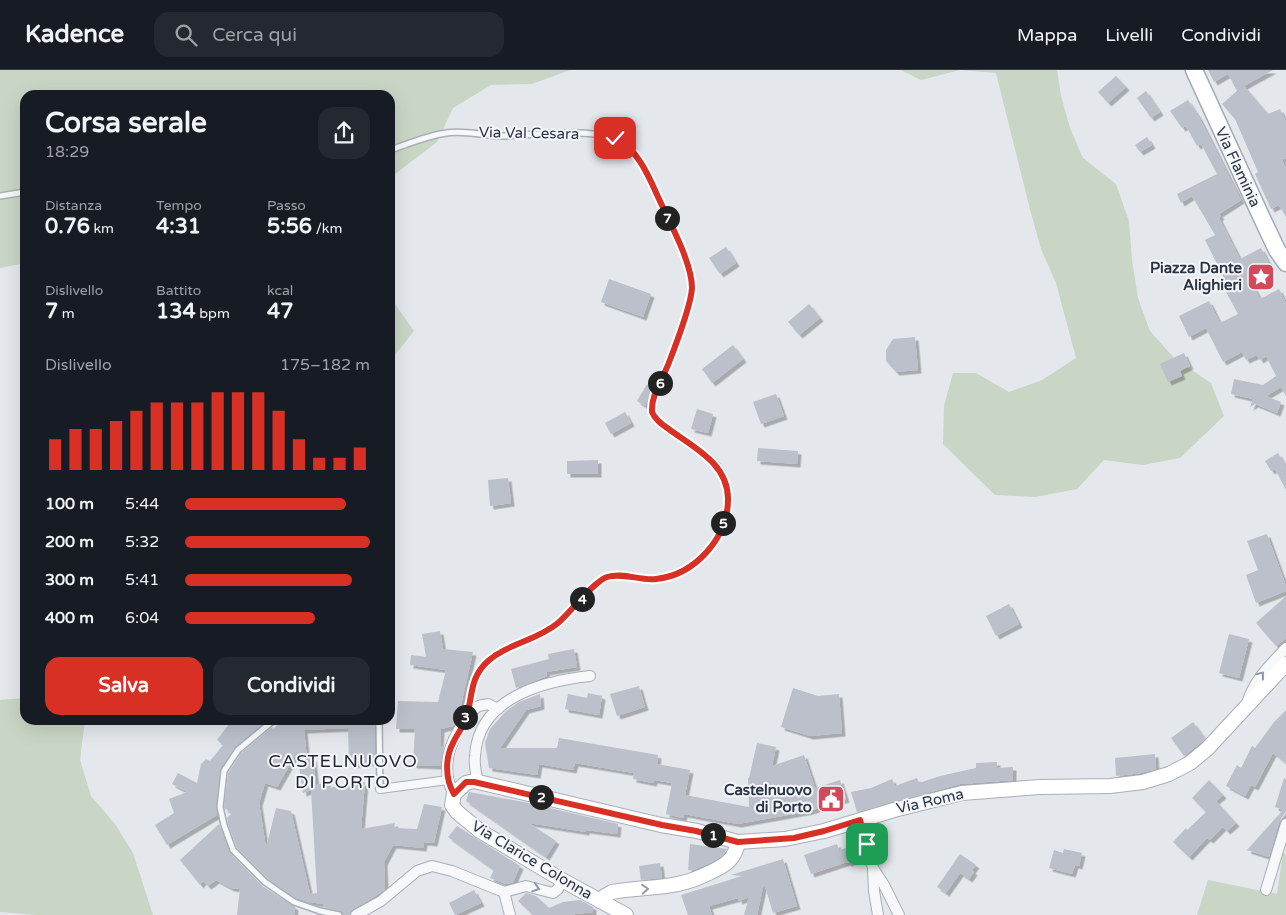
<!DOCTYPE html>
<html lang="it">
<meta charset="utf-8">
<style>
body{margin:0;font-family:"Varela Round",sans-serif;background:#242831;color:#f1f3f6;height:100vh;display:flex;flex-direction:column;font-size:19px;white-space:nowrap}
*{box-sizing:border-box;margin:0}
p{font-size:16px;color:#9ea1a6}
.icon{flex:none;width:28px;height:28px;fill:none;stroke:currentColor;stroke-width:2;stroke-linecap:round;stroke-linejoin:round}
.map{position:relative;flex:1;overflow:hidden}
.details{position:absolute;left:20px;top:20px;width:375px;height:635px;display:flex;flex-direction:column;background:#171b24;border-radius:15px;box-shadow:0 5px 20px #0002}
.details>*{flex:none}
.pin{position:absolute;display:grid;place-items:center;width:42px;height:42px;color:#fff;margin:-21px;border-radius:10px;box-shadow:0 2px 8px #0006}
.km{position:absolute;width:25px;height:25px;margin:-12px;border-radius:50%;background:#222;color:#fff;font-size:14px;line-height:25px;text-align:center}
.round{display:grid;place-items:center;flex:none;width:52px;height:52px;border-radius:15px;background:#242831}
.summary{display:flex;align-items:center;justify-content:space-between;height:85px;padding:0 25px}
h1{font-size:28px;font-weight:800;line-height:38px}
.metrics{display:grid;grid-template-columns:repeat(3,1fr);gap:8px;height:85px;padding:5px 25px}
.metrics div{display:grid;align-content:center}
.metrics b{font-size:21px;font-weight:800}
.metrics small{font-size:14px;font-weight:400}
.metrics p{font-size:14px}
.chart{height:140px;padding:10px 25px}
.chart p{display:flex;justify-content:space-between}
.chart svg{width:100%;height:90px;margin-top:5px;stroke:#d93025;stroke-width:6}
.cta{display:flex;gap:10px;margin-top:auto;padding:10px 25px}
.cta a{flex:1;height:58px;border-radius:15px;background:#d93025;color:#fff;font-size:20px;font-weight:800;line-height:58px;text-align:center}
.cta a+a{background:#242831;color:#f1f3f6}
ul{padding:0 25px;list-style:none;font-size:16px}
li{display:grid;grid-template-columns:80px 60px 1fr;align-items:center;height:38px}
li i{height:12px;border-radius:6px;background:#d93025}
header{display:flex;align-items:center;gap:30px;box-sizing:border-box;height:70px;padding:0 25px;background:#171b24;border-bottom:1px solid #363941}
header strong{font-size:24px}
nav{display:flex;gap:28px;margin-inline-start:auto;font-size:18px}
.search{width:350px;height:45px;background:#242831;display:flex;align-items:center;gap:12px;box-sizing:border-box;padding:0 18px;border-radius:15px;color:#9ea1a6;font-size:19px}
.map>svg:first-child{display:block}
.green{fill:#c9d6c5}
.building{fill:#bbc0ca;fill-rule:evenodd;filter:url(#shadow)}
.lines{fill:none;stroke-linecap:round;stroke-linejoin:round}
.service-casing{stroke:#a9aeb7;stroke-width:8}
.pedestrian-casing{stroke:#a9aeb7;stroke-width:10}
.minor-casing{stroke:#a9aeb7;stroke-width:12}
.secondary-casing{stroke:#a9aeb7;stroke-width:16}
.primary-casing{stroke:#a3abb8;stroke-width:19}
.service{stroke:#f7f8fa;stroke-width:5}
.pedestrian{stroke:#f7f8fa;stroke-width:8}
.minor{stroke:#f7f8fa;stroke-width:10}
.secondary{stroke:#fff;stroke-width:14}
.primary{stroke:#fff;stroke-width:16}
.oneway{stroke:#9196a0}
.oneway2{stroke:#959aa2}
.route-casing{stroke:#fff;stroke-width:10}
.route{stroke:#d93025;stroke-width:6}
.labels{text-anchor:middle;stroke-width:4;stroke-linejoin:round;paint-order:stroke}
.street-label{font-size:15px;fill:#2b3445;stroke:#f4f6f9}
.poi-label{font-size:15px;font-weight:bold;fill:#2b3445;stroke:#f4f6f9;text-anchor:end}
.quarter-label{font-size:18px;letter-spacing:1px;fill:#1d2536;stroke:#f4f6f9}
</style>
<header>
<strong>Kadence</strong>
<div class="search"><svg class="icon" aria-label="search" viewBox="0 0 24 24"><circle cx="10" cy="10" r="6"/><path d="M15 15l6 6"/></svg>Cerca qui</div>
<nav><a>Mappa</a><a>Livelli</a><a>Condividi</a></nav>
</header>
<div class="map">
<svg width="1286" height="845" viewBox="0 0 1286 845">
<defs>
<filter id="shadow"><feDropShadow dx="3.5" dy="3.5" stdDeviation="0" flood-color="#0004"/></filter>
</defs>
<rect width="100%" height="100%" fill="#e4e7ec"/>
<!-- green -->
<g class="green">
<polygon points="0,0 570,0 532,14 491,15 453,38 437,72 390,108 390,25 25,25 25,193 0,198"/>
<polygon points="901,0 960,0 921,10"/>
<polygon points="960,0 1057,0 1061,26 1070,58 1083,88 1116,114 1129,151 1132,190 1138,228 1150,261 1175,289 1211,313 1224,346 1180,388 1143,395 1104,390 1077,419 1035,427 995,425 943,374 944,336 953,303 976,303 1009,322 1042,310 1076,288 1056,213 1041,179 1031,143 996,3"/>
<polygon points="390,227 414,261 390,291"/>
<polygon points="25,628 25,650 85,650 80,690 91,726 115,754 133,783 153,845 36,845 0,842 0,630"/>
<polygon points="1283,783 1286,784 1286,845 1197,845 1208,810 1277,824"/>
</g>
<!-- building -->
<g class="building">
<polygon points="1208,0 1273,0 1244,16 1268,44 1280,39 1286,52 1286,88 1282,90 1286,99 1286,147 1279,135 1271,139 1255,104 1258,102 1235,49 1222,34 1237,21 1228,4 1214,12"/>
<polygon points="1116,6 1126,17 1108,33 1098,22"/>
<polygon points="1146,21 1160,42 1151,48 1137,28"/>
<polygon points="1188,30 1199,47 1241,130 1219,144 1221,146 1219,148 1240,189 1261,178 1269,193 1248,205 1260,229 1279,219 1286,233 1286,326 1281,317 1266,326 1281,332 1277,343 1255,334 1250,337 1253,329 1231,324 1234,309 1263,315 1276,306 1266,286 1260,290 1257,285 1246,290 1242,282 1223,292 1206,258 1189,267 1179,246 1209,231 1220,253 1238,244 1225,220 1229,218 1205,170 1215,165 1192,126 1181,133 1177,124 1217,104 1201,74 1197,76 1186,56 1182,58 1170,41"/>
<polygon points="1147,67 1152,75 1140,82 1135,75"/>
<polygon points="726,177 736,193 720,204 709,188"/>
<polygon points="609,209 651,224 643,247 601,232"/>
<polygon points="809,234 820,248 799,265 788,252"/>
<polygon points="915,267 918,300 896,302 886,291 886,280 893,269"/>
<polygon points="733,275 743,289 712,313 702,299"/>
<polygon points="1184,283 1190,296 1180,301 1182,306 1168,312 1160,294"/>
<polygon points="647,314 652,318 645,336 637,331"/>
<polygon points="776,324 784,346 761,354 753,332"/>
<polygon points="697,339 713,344 708,363 691,359"/>
<polygon points="625,342 631,353 611,364 605,353"/>
<polygon points="758,378 798,381 797,394 757,391"/>
<polygon points="1278,383 1286,397 1286,420 1275,399 1271,401 1265,391"/>
<polygon points="598,390 598,404 567,404 567,391"/>
<polygon points="508,408 511,433 490,436 488,410"/>
<polygon points="1267,464 1286,516 1286,521 1256,533 1246,505 1258,500 1247,471"/>
<polygon points="1286,526 1286,568 1276,576 1256,553"/>
<polygon points="1009,534 1019,554 996,566 986,546"/>
<polygon points="440,561 443,579 473,582 461,635 462,639 461,644 453,656 441,659 440,676 444,676 440,696 413,695 415,659 396,659 398,631 438,632 446,600 410,595 411,585 426,587 422,564"/>
<polygon points="1229,564 1249,569 1239,608 1219,603"/>
<polygon points="574,579 577,597 546,602 547,606 516,618 511,599 549,589 548,584"/>
<polygon points="639,616 645,637 617,646 610,624"/>
<polygon points="793,618 818,626 839,624 842,663 810,666 781,657"/>
<polygon points="588,623 602,626 599,645 565,639 568,624 587,628"/>
<polygon points="540,624 541,636 526,640 500,678 557,678 559,668 658,685 657,694 690,700 685,725 749,737 748,708 749,708 757,673 776,677 772,696 804,685 815,718 840,710 846,729 810,741 738,754 684,744 683,748 666,744 672,713 654,710 653,713 633,709 634,703 575,693 573,700 539,694 537,705 489,698 485,673 490,659 505,642 519,632"/>
<polygon points="1286,640 1286,693 1273,683 1255,717 1251,715 1245,726 1226,716 1237,695 1241,698 1252,676 1255,678 1274,652"/>
<polygon points="232,650 267,650 235,677 220,699 216,737 217,745 167,775 155,755 174,743 169,729 187,722 172,714 178,703 197,713 201,694 206,689 210,691 223,675 217,670"/>
<path d="M284 650H375V692L349 695 348 658 304 660 307 689 313 688 316 715 327 712 328 718 365 712 361 759 395 753 394 758 417 759 424 734 442 737 434 773 424 772 423 778 393 775 384 792 385 819 377 825 353 839 349 845H343L340 841 323 837 324 834 308 832 296 828 268 809 237 778 228 754 227 748 231 744 227 739 225 740 224 737 228 703 241 683 272 657 273 659ZM297 682 303 723 311 720 317 823 310 824 291 741 276 738 266 778 259 733 265 713 277 717Z"/>
<polygon points="1193,652 1205,669 1184,686 1171,668"/>
<polygon points="1155,684 1156,699 1141,703 1116,706 1115,688"/>
<polygon points="997,692 997,698 1013,697 1013,710 960,714 857,742 851,722 871,718 892,709 895,716 917,708 919,713 940,706 976,698 976,693"/>
<polygon points="1284,708 1286,709 1286,741 1279,752 1269,787 1247,780 1283,740 1275,737"/>
<polygon points="1209,710 1223,725 1216,731 1236,753 1227,761 1223,757 1210,770 1207,768 1189,787 1173,772 1186,758 1187,760 1206,742 1192,728"/>
<polygon points="469,722 524,732 618,754 617,764 586,760 586,762 529,753 556,771 546,787 466,731"/>
<polygon points="219,754 230,783 262,816 295,837 294,845 237,845 240,819 231,818 216,810 208,816 203,811 200,815 180,790"/>
<polygon points="457,756 520,796 513,812 506,814 490,808 494,800 448,767"/>
<polygon points="690,774 727,779 723,785 712,792 693,800 688,800"/>
<polygon points="837,774 839,780 859,774 863,788 848,793 847,792 811,804 804,785"/>
<polygon points="1064,779 1082,783 1079,796 1075,795 1072,804 1049,798 1054,780 1063,783"/>
<polygon points="960,784 976,795 972,800 974,802 969,809 960,803 946,823 937,817"/>
<polygon points="783,789 797,836 773,843 764,813 757,845 744,845 749,827 739,831 738,828 709,836 712,845 688,845 681,825 742,806 731,805"/>
<polygon points="660,793 662,808 641,810 639,796"/>
<polygon points="474,820 481,833 455,845 449,833"/>
<polygon points="526,823 536,826 549,838 563,832 580,830 593,837 593,842 566,845 533,845 518,831"/>
</g>
<g class="lines">
<!-- service casing -->
<g class="service-casing">
<g id="service">
<path d="M390 80C408 74 426 66 446 63 465 60 484 66 503 66 533 65 598 57 622 72 644 85 658 127 668 150 678 172 695 199 691 224 690 234 686 243 683 252 678 266 674 281 668 295 663 308 649 327 652 342 655 351 665 357 672 362 686 372 704 381 716 394 735 417 729 448 714 471 702 492 678 509 654 509 636 509 617 501 601 511 583 526 570 545 550 559 536 569 520 572 505 580 477 593 471 618 465 646"/>
<polyline points="0,126 25,122"/>
<polyline points="274,650 238,680 224,701 220,737 224,755 233,780 265,812 294,832 320,841 339,845"/>
<polyline points="379,650 380,719"/>
</g>
</g>
<!-- pedestrian casing -->
<g class="pedestrian-casing">
<polyline id="pedestrian" points="380,719 448,710"/>
</g>
<!-- minor casing -->
<g class="minor-casing">
<g id="minor">
<path d="M1247 633C1254 610 1270 595 1286 578"/>
<path d="M478 712C476 704 474 694 475 686 478 628 543 611 590 606"/>
<path d="M454 724C448 714 446 701 448 689 449 674 465 646 477 637 480 635 484 635 488 634L498 639"/>
<polyline points="860,750 873,798 884,815 899,845"/>
<polyline points="873,799 874,821 878,845"/>
<polyline points="1266,820 1286,754"/>
<polyline points="504,822 510,845"/>
<polyline points="356,845 381,831 417,801 432,796 452,801 504,822 526,816 553,823 558,819 562,810"/>
</g>
</g>
<!-- secondary casing -->
<g class="secondary-casing">
<g id="secondary">
<path d="M600 831 605 826 612 822C650 815 674 821 711 802 726 795 735 789 738 772"/>
<polyline points="626,845 562,810 480,761 457,742 452,735 454,724 466,713 474,711 661,755 697,761 738,772 785,769 824,761 894,740 962,723 1040,717 1110,716 1143,712 1169,704 1190,693 1207,679 1286,594"/>
</g>
</g>
<!-- primary casing -->
<g class="primary-casing">
<polyline id="primary" points="1194,0 1260,144 1277,180 1286,193"/>
</g>
<!-- service -->
<use href="#service" class="service"/>
<!-- pedestrian -->
<use href="#pedestrian" class="pedestrian"/>
<!-- minor -->
<use href="#minor" class="minor"/>
<!-- secondary -->
<use href="#secondary" class="secondary"/>
<!-- primary -->
<use href="#primary" class="primary"/>
</g>
<!-- one-way arrows -->
<defs><path id="oneway-chevron" d="M-2-3.5L2.5 0L-2 3.5" fill="none" stroke-width="1.6" stroke-linecap="round" stroke-linejoin="round" transform="scale(1.25)"/></defs>
<g class="oneway">
<use href="#oneway-chevron" transform="translate(1261 605) rotate(-53)"/>
<use href="#oneway-chevron" transform="translate(536 818) rotate(18)"/>
</g>
<use class="oneway2" href="#oneway-chevron" transform="translate(645 819) rotate(-5)"/>
<g class="lines">
<!-- route casing -->
<g class="route-casing">
<path id="route" d="M615 68C638 79 649 107 659 129 670 153 692 193 692 218 691 236 675 277 668 295 662 310 651 325 652 342 655 350 663 355 670 360 695 378 728 394 728 429 728 468 695 505 656 509 640 511 623 502 607 507 593 512 571 542 558 553 536 571 509 573 488 591 467 610 474 631 464 653 461 660 456 666 453 673 445 688 445 709 454 724L466 712H474L662 755 696 761 738 772 794 768 824 761 860 750 867 774"/>
</g>
<!-- route -->
<use href="#route" class="route"/>
</g>
<!-- icons -->
<defs>
<g id="sight-square" transform="scale(1.4375)"><rect x="-9" y="-9" width="18" height="18" rx="4" fill="#d1495b" stroke="#f4f6f9"/><path d="M0-6L1.8-2.2L6-1.7L2.9 1.2L3.7 5.4L0 3.3L-3.7 5.4L-2.9 1.2L-6-1.7L-1.8-2.2Z" fill="#fff"/></g>
<g id="civic-square" transform="scale(1.4375)"><rect x="-9" y="-9" width="18" height="18" rx="4" fill="#d1495b" stroke="#f4f6f9"/><path d="M-.6-6.5H3V-4.5H.6V-3L4-1V1h2V6H-6V1h2V-1L-.6-3ZM-1.2 2.5V6h2.4V2.5Z" fill="#fff"/></g>
</defs>
<g fill-rule="evenodd">
<use href="#sight-square" x="1261" y="207"/>
<use href="#civic-square" x="831" y="729"/>
</g>
<g class="labels">
<!-- street labels -->
<g class="street-label">
<text transform="translate(529 63) rotate(1)" y="5">Via Val Cesara</text>
<text transform="translate(1238 97) rotate(65)" y="5">Via Flaminia</text>
<text transform="translate(930 731) rotate(-13)" y="5">Via Roma</text>
<text transform="translate(532 790) rotate(31)" y="5">Via Clarice Colonna</text>
</g>
<!-- poi labels -->
<g class="poi-label">
<text x="1242" y="203">Piazza Dante<tspan x="1242" dy="17">Alighieri</tspan></text>
<text x="812" y="725">Castelnuovo<tspan x="812" dy="17">di Porto</tspan></text>
</g>
<!-- quarter labels -->
<g class="quarter-label">
<text x="343" y="697">CASTELNUOVO<tspan x="343" dy="21">DI PORTO</tspan></text>
</g>
</g>
</svg>
<div class="pin" style="left:867px;top:774px;background:#1e9e55"><svg class="icon" aria-label="arrive" viewBox="0 0 24 24"><path d="M6 21V4h12l-3 4 3 4H6"/></svg></div>
<div class="pin" style="left:615px;top:68px;background:#d93025"><svg class="icon" aria-label="check" viewBox="0 0 24 24"><path d="M5 12l5 5 9-10"/></svg></div>
<b class="km" style="left:713px;top:765px">1</b>
<b class="km" style="left:541px;top:727px">2</b>
<b class="km" style="left:465px;top:647px">3</b>
<b class="km" style="left:582px;top:529px">4</b>
<b class="km" style="left:723px;top:453px">5</b>
<b class="km" style="left:660px;top:313px">6</b>
<b class="km" style="left:667px;top:148px">7</b>
<section class="details">
<div class="summary"><div><h1>Corsa serale</h1><p>18:29</p></div><a class="round"><svg class="icon" aria-label="share" viewBox="0 0 24 24"><path d="M12 15V3M7 8l5-5 5 5M5 13v7h14v-7"/></svg></a></div>
<div class="metrics">
<div><p>Distanza</p><b>0.76<small> km</small></b></div>
<div><p>Tempo</p><b>4:31</b></div>
<div><p>Passo</p><b>5:56<small> /km</small></b></div>
</div>
<div class="metrics">
<div><p>Dislivello</p><b>7<small> m</small></b></div>
<div><p>Battito</p><b>134<small> bpm</small></b></div>
<div><p>kcal</p><b>47</b></div>
</div>
<div class="chart"><p><span>Dislivello</span>175–182 m</p>
<svg viewBox="0 0 160 44" preserveAspectRatio="none"><path d="M5 44V29M15 44V24M25 44V24M35 44V20M45 44V15M55 44V11M65 44V11M75 44V11M85 44V6M95 44V6M105 44V6M115 44V15M125 44V29M135 44V38M145 44V38M155 44V33"/></svg>
</div>
<ul>
<li><b>100 m</b>5:44<i style="width:87%"></i></li>
<li><b>200 m</b>5:32<i style="width:100%"></i></li>
<li><b>300 m</b>5:41<i style="width:90%"></i></li>
<li><b>400 m</b>6:04<i style="width:70%"></i></li>
</ul>
<div class="cta"><a>Salva</a><a>Condividi</a></div>
</section>
</div>
